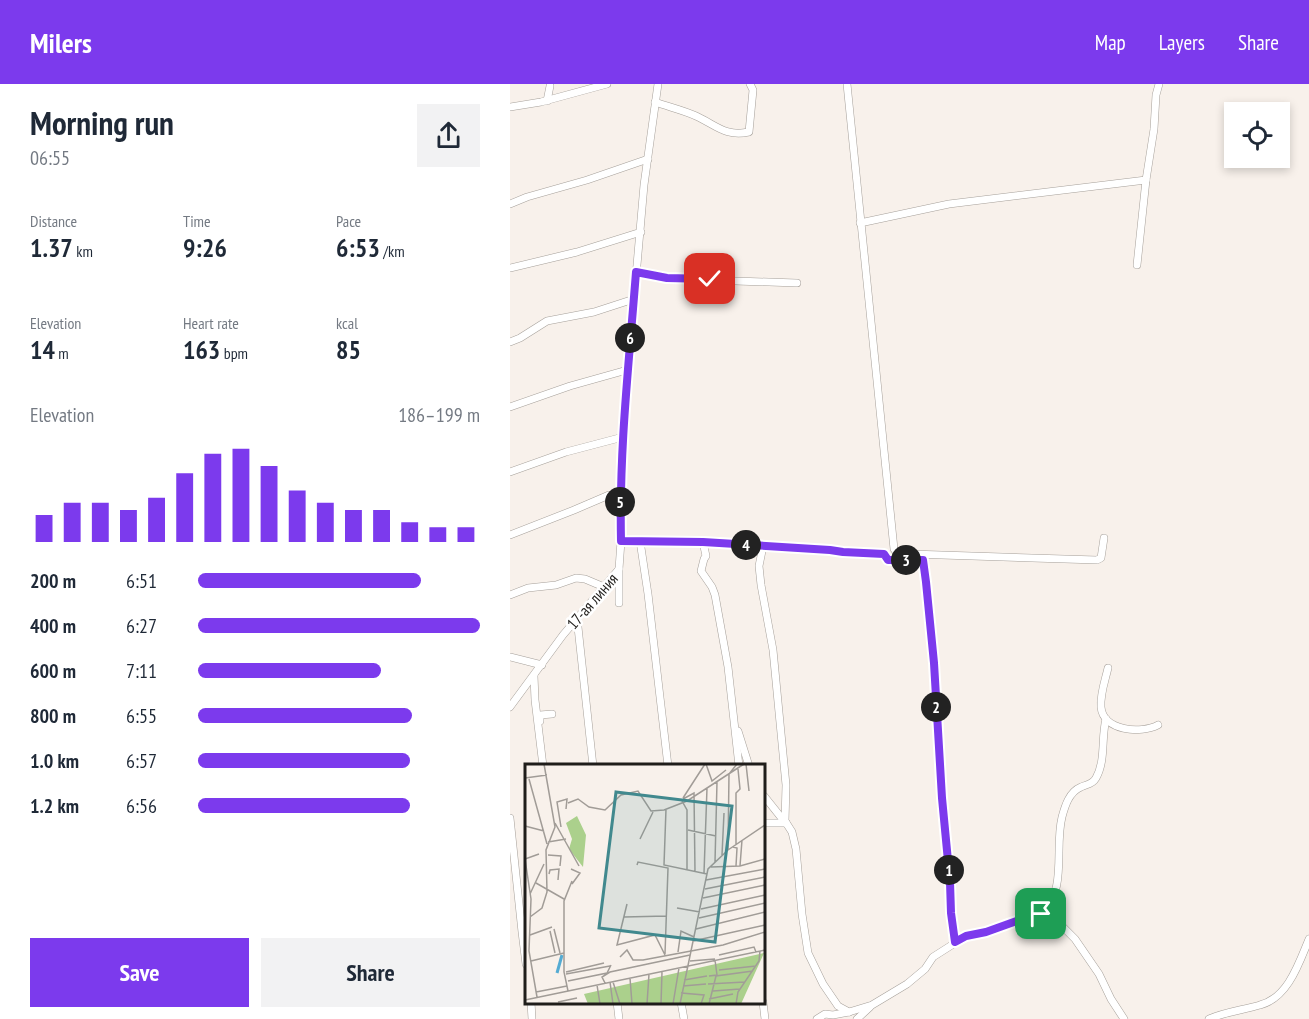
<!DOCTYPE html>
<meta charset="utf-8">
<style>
body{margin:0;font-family:"PT Sans Narrow",sans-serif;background:#f2f2f3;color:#1f2937;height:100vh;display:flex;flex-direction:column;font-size:22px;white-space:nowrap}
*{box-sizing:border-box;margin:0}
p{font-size:20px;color:#747a83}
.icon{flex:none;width:33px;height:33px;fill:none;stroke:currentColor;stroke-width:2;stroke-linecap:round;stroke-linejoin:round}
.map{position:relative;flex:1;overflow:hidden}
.panel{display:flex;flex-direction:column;background:#fff;width:510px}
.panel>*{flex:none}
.controls{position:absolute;left:714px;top:18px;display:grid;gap:12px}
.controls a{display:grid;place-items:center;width:66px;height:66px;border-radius:0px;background:#fff;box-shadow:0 3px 9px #0003;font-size:30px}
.pin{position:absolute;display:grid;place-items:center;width:51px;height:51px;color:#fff;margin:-26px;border-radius:12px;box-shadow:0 3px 9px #0006}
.km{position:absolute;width:30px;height:30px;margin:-15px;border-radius:50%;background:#222;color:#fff;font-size:16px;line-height:30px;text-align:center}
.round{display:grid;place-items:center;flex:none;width:63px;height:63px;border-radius:0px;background:#f2f2f3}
.overview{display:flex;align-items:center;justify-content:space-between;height:102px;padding:0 30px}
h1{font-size:33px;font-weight:700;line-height:45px}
.metrics{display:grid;grid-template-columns:repeat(3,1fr);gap:9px;height:102px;padding:6px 30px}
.metrics div{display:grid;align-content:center}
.metrics b{font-size:26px;font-weight:700}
.metrics small{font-size:16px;font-weight:400}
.metrics p{font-size:16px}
.chart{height:168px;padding:12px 30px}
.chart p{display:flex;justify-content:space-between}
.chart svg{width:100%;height:108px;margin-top:6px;stroke:#7c3aed;stroke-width:6}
.button{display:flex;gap:12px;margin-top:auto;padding:12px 30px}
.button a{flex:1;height:69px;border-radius:0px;background:#7c3aed;color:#fff;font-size:24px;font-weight:700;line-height:69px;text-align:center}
.button a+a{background:#f2f2f3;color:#1f2937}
ul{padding:0 30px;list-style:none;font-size:20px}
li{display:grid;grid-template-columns:96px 72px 1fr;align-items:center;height:45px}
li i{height:15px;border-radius:8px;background:#7c3aed}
header{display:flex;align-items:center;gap:36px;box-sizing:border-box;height:84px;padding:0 30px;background:#7c3aed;color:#fff}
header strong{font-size:28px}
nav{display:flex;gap:33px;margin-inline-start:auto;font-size:21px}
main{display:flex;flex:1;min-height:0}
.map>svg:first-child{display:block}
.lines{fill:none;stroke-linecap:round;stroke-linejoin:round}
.minor-casing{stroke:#a6a09a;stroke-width:8}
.minor{stroke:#fff;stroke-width:7}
.route-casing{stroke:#fff;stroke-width:12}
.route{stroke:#7c3aed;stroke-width:8}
.labels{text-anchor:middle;stroke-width:5;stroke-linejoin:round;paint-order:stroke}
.street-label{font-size:16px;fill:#1f1d1a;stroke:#fff}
.inset-river{fill:none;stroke:#54abd3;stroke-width:3}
.inset-road{fill:none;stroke:#a19c97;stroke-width:1.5}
.view{fill:#41898e;fill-opacity:0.15;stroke:#41898e;stroke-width:3}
.inset-edge{fill:none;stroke:#1f1d1a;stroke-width:3}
</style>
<header>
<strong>Milers</strong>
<nav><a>Map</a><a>Layers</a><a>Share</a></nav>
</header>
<main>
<section class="panel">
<div class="overview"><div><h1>Morning run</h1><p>06:55</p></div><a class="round"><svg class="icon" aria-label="share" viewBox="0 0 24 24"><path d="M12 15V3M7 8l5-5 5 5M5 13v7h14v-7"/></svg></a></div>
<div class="metrics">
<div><p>Distance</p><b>1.37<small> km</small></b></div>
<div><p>Time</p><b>9:26</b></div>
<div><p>Pace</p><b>6:53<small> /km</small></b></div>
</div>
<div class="metrics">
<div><p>Elevation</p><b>14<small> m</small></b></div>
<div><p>Heart rate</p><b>163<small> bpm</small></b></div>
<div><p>kcal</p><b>85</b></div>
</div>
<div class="chart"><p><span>Elevation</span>186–199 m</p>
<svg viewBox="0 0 160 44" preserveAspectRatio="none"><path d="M5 44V33M15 44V28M25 44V28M35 44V31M45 44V26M55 44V16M65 44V8M75 44V6M85 44V13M95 44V23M105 44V28M115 44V31M125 44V31M135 44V36M145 44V38M155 44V38"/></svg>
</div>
<ul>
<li><b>200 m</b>6:51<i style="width:79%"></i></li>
<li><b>400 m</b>6:27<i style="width:100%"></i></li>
<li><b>600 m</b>7:11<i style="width:65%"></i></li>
<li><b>800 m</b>6:55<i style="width:76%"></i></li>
<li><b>1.0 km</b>6:57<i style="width:75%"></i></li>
<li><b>1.2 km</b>6:56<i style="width:75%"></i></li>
</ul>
<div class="button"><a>Save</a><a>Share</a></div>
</section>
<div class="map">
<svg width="799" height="935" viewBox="0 0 799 935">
<rect width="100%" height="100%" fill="#f8f1eb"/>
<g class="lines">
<!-- minor casing -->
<g class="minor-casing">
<g id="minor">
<polyline points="337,0 384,465 387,469 401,470 587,476 591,474 594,454"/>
<polyline points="37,17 40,2"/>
<path d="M145 18C159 23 173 26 186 32 206 41 215 53 239 48L243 6 240 0"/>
<polyline points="0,23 31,18 97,0"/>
<polyline points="0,120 17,113 77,96 138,75"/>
<polyline points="350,139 439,120 636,96"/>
<polyline points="627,181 636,96 644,45 646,11 649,0"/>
<polyline points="0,184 67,168 131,148"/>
<polyline points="126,188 169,195 287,199"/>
<polyline points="0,258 10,254 37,237 84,228 124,215"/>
<polyline points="0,323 60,302 117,286"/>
<polyline points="0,388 56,368 113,353"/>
<polyline points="0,451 64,426 99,411 110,413"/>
<polyline points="111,457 193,458 320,466 333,468 374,469 378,476 413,476 416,498 424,579 430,694 440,798 441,829 445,858"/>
<polyline points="130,457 138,510 158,682"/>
<polyline points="193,458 196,472 194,475 191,487 202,503 205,511 218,583 229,682"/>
<polyline points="253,462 249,482 251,501 263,566 276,701 275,737 282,748 286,765 292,830 298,869 313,900 328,922 339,928"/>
<polyline points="0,511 18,504 46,501 66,494 75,495 94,503"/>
<polyline points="109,519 109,485"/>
<polyline points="67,534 83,682"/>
<polyline points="0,573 32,581"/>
<path d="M598 584C595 597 590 610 591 623 593 647 631 650 648 641"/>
<polyline points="24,592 25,616 33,682"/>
<polyline points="0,623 53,551 109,485 111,457 110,413 115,318 134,101 148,0"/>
<polyline points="30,637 30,631 42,630"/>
<polyline points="228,647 239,682"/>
<polyline points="254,712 274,737"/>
<polyline points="0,734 12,848 16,880"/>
<polyline points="254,739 276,739"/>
<path d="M531 830C558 806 544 765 552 733 555 722 559 708 571 703 577 700 582 701 586 694 596 676 591 654 596 635"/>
<polyline points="21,918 22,935"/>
<polyline points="107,918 109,935"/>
<polyline points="171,918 174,935"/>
<polyline points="253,918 255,935"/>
<polyline points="307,935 315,930 323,931 339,928 362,921 397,900 415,885 423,873 456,852 491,843 529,830 535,830 543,833 565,855 589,890 601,915 614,935"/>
<polyline points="347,935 360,923"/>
<path d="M699 935C715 928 733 926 750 921 778 914 789 879 799 855"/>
</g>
</g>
<!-- minor -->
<use href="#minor" class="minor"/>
</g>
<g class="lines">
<!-- route casing -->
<g class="route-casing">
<path id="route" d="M200 195 157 194 126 188C119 279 109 365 111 457L193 458 320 466 333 468 374 470 378 476H413L416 498 424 579 432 714 440 798 441 829 445 858 456 852 476 848 512 835 531 830"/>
</g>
<!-- route -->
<use href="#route" class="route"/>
</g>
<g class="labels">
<!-- street labels -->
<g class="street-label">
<text transform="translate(82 517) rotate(-49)" y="6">17-ая линия</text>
</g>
</g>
<!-- overview -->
<g transform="translate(15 680)">
<rect width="240" height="240" fill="#f8f1eb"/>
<path d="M52 52 61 71 58 103 44 85 47 75 41 59ZM239 189 216 240H63L59 230Z" fill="#abd08c"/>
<path class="inset-river" d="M32 209 37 191"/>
<path class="inset-road" d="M181 0 187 17 201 6M221 0 224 27M0 14 22 11M4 15 22 80M158 34 180 0M158 35 169 29 170 108M157 37 162 46V106M43 39 53 35 64 43 80 46 96 31 113 27 126 47 139 46 162 37 219 0M141 45 139 101 182 110M30 59 54 102M0 62 19 67M36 63 32 38 42 35 41 45M163 66 191 72M115 75 128 48M23 78 41 75M211 80V29L215 25 213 5M208 83 212 84 211 102M203 85 204 10 212 0M23 91 36 92 35 102M197 91 199 49M190 98 192 18M112 101 113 98 143 104 140 190M215 102 217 76M186 103 215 102 240 95M46 105 55 109 47 120M179 109 182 24M24 110 25 106 34 105 33 116M181 116 240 105M11 119 39 135M180 125 240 113M5 130 19 100M178 134 240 121M102 140 92 181 130 171 140 191M152 144 175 148M176 145 240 131M5 153 17 144 22 128 21 86 30 63 19 0M99 153 142 152M174 154 240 139M29 165 35 189M171 165 240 148M25 167 30 189M5 171 27 163M168 177 240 161M153 188 156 167 169 173M194 191 229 183 231 188M95 193 102 186 108 196H118L198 181 240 168M6 197 39 189M165 197 190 195M194 206 231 202M41 208 79 199M41 210 85 202M184 212 192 211 190 196M105 214 107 240M159 216 182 212M43 217 82 209 86 201M85 218 88 240M88 218 95 240M80 219 77 213 85 208 165 191M183 220 220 218M72 221 75 240M158 222 181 220M43 227 39 208V137L47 117M188 227 215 225M11 228 42 222M156 229 179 231 176 240M12 233 4 187 6 135 0 95 14 90M184 235 208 230M0 236 240 186M33 238 52 234M122 240 124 210M136 240 137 208M148 240 154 204M155 240 183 105 203 86 240 61M184 240 191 212 228 207M211 240 213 228 234 197 235 187"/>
<path class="view" d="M91 28 207 42 190 178 74 164Z"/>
<rect width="240" height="240" class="inset-edge"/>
</g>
</svg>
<div class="controls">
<a><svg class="icon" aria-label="locate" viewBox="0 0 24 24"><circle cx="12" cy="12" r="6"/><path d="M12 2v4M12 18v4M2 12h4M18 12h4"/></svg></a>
</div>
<div class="pin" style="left:531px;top:830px;background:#1e9e55"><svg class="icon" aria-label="arrive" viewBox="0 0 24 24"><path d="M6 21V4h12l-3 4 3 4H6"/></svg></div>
<div class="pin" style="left:200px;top:195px;background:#d93025"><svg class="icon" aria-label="check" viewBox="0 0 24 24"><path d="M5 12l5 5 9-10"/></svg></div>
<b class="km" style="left:439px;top:786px">1</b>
<b class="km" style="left:426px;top:623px">2</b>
<b class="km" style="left:396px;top:476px">3</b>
<b class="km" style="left:236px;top:461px">4</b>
<b class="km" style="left:110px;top:418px">5</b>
<b class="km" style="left:120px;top:254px">6</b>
</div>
</main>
